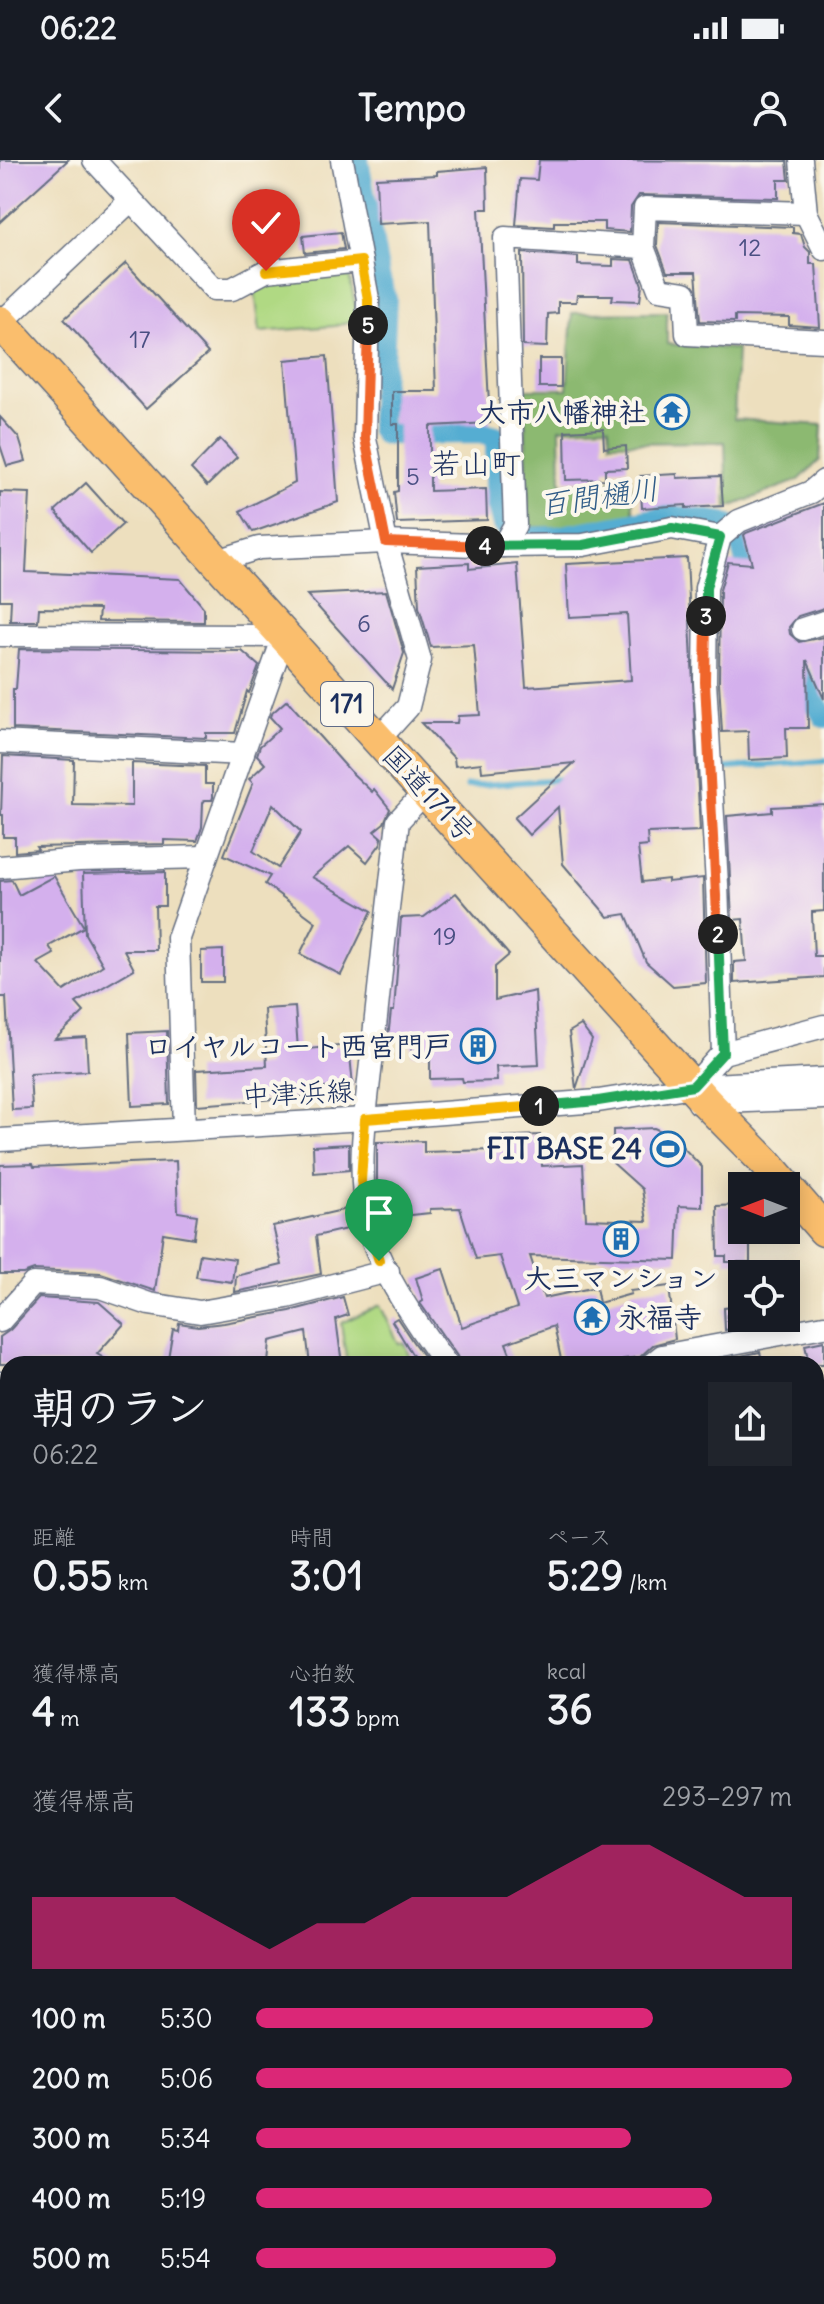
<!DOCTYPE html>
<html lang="ja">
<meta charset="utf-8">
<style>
body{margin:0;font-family:Delius,"Klee One",sans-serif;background:#20242c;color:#f1f3f6;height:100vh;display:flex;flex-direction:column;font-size:30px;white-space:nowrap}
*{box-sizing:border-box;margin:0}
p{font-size:26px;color:#9ea1a6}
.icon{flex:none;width:44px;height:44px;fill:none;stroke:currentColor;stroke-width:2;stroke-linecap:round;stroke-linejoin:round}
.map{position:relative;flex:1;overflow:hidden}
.drawer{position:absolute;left:0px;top:1196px;width:824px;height:948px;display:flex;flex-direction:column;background:#171b24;border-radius:24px 24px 0 0;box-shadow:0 4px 20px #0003}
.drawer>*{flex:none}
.needle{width:52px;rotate:270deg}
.controls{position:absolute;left:728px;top:1012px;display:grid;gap:16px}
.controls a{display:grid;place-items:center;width:72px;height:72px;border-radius:0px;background:#171b24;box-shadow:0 4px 20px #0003;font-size:40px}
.pin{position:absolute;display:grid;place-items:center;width:68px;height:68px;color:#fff;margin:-82px -34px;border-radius:50% 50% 50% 0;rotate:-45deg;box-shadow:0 0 8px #0007}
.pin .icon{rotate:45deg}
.km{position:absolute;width:40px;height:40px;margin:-20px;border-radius:50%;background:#222;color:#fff;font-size:22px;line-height:40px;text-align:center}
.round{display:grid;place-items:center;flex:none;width:84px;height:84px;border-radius:0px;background:#20242c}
.summary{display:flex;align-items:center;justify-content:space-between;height:136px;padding:0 32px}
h1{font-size:44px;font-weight:800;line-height:60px}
.figures{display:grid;grid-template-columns:repeat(3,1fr);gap:12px;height:136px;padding:8px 32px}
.figures div{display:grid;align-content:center}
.figures b{font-size:40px;font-weight:800}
.figures small{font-size:22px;font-weight:400}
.figures p{font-size:22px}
.chart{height:224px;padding:16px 32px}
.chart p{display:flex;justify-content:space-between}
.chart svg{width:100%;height:144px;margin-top:8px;fill:#db2777;opacity:.7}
ul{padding:0 32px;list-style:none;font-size:26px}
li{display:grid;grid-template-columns:128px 96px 1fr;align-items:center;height:60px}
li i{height:20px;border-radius:10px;background:#db2777}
.status{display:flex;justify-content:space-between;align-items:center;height:56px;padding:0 40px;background:#171b24;direction:ltr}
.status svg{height:22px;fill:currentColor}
header{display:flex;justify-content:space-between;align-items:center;height:104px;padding:0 32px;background:#171b24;font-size:36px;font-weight:800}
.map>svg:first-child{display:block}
.green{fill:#b0d983;stroke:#668470;stroke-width:2}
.forest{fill:#8cb971;stroke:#547468;stroke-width:2}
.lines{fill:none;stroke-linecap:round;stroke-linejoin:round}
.stream{stroke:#54add2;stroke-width:6}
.canal{stroke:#54add2;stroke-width:22}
.building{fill:#d4b0ed;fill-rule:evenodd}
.minor-casing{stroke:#646d80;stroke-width:25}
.major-casing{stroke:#646d80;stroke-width:31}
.highway-casing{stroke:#646d80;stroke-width:35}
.minor{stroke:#fff;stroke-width:22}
.major{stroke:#fabe6d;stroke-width:28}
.highway{stroke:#fabe6d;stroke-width:32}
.rail{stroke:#1b2f5e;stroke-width:6}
.split-1-casing{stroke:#fff;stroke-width:16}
.split-2-casing{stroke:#fff;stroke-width:16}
.split-3-casing{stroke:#fff;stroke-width:16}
.split-4-casing{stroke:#fff;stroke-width:16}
.split-5-casing{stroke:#fff;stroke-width:16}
.split-6-casing{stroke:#fff;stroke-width:16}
.split-1{stroke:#f5b400;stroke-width:10}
.split-2{stroke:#22a559;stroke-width:10}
.split-3{stroke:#f0652b;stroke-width:10}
.split-4{stroke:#22a559;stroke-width:10}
.split-5{stroke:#f0652b;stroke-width:10}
.split-6{stroke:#f5b400;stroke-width:10}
.labels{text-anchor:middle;stroke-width:8;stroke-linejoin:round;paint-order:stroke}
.number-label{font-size:24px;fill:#494f82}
.shield{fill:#fbf7ec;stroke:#5e6b89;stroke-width:2}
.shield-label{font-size:26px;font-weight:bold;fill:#1b2f5e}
.poi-label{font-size:28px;font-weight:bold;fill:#1b2f5e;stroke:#fbf7ec;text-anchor:end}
.street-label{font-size:28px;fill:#1b2f5e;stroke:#fbf7ec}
.neighbourhood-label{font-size:30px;fill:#1b2f5e;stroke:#fbf7ec}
.water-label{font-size:30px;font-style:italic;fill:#2f5b87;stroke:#fbf7ec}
</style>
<div class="status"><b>06:22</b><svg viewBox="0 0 49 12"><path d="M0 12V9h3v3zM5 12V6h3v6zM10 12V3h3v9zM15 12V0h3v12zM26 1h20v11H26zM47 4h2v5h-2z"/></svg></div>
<header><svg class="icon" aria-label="back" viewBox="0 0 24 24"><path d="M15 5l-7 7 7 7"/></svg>Tempo<svg class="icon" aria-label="person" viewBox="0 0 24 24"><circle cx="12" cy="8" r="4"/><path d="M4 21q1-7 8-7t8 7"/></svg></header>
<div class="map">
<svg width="824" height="2144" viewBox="0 0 824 2144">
<rect width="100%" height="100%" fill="#fbf7ec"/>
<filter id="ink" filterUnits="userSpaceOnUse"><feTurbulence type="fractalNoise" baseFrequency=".0125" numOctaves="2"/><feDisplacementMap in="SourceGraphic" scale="16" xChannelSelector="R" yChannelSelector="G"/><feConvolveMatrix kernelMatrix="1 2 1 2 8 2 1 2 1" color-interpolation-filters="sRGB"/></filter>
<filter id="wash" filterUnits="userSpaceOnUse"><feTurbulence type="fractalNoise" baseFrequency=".006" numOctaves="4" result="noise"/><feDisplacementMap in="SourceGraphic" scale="32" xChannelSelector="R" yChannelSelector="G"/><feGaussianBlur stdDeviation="1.8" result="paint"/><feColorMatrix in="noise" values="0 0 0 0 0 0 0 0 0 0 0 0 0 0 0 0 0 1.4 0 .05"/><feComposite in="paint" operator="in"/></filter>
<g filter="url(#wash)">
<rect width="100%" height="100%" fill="#eddfbe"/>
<!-- green -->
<g class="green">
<polygon points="348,110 358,159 335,166 260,172 255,131 281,121"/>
<polygon points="380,1145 399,1184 404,1183 412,1204 347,1204 341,1163"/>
</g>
<!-- forest -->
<polygon class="forest" points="667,152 667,184 737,189 734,259 822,265 820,300 799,320 727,348 725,282 610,283 609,266 560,268 561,324 610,323 612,316 630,318 634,356 572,368 529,367 524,229 567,229 572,153"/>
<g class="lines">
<!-- stream -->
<g class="stream">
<polyline points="716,609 824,601"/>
<polyline points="467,626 563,619"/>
</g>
<!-- canal -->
<g class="canal">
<polyline points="358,0 379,116 386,139 380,267 384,274 484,273 496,276 496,339 503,365 524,378 557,377 670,356 723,363 738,372 753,430"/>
<polyline points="792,503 824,557"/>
</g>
</g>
<g id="blocks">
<!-- building -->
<g class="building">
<polygon points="0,0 68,0 0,62"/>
<polygon points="539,0 787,1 789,20 778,20 778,38 639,35 631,47 630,72 604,70 604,62 554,62 554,67 516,65 520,19 537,20"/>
<polygon points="487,7 488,49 479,49 490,263 430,266 430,331 486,329 487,360 397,363 394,332 398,331 398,264 392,264 392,231 436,231 430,61 378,64 376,18 437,15 437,11"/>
<polygon points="658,62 793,67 793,73 801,74 805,87 810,92 810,104 816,104 820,167 789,165 789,157 735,156 735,162 700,161 696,112 667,112 657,85"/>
<polygon points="341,72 344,89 305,93 303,76"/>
<polygon points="522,93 578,97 578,105 613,106 613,99 633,100 642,125 640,141 612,140 613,135 577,135 576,142 558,142 558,153 548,154 547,187 523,186"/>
<polygon points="126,103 208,193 146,249 64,159"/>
<polygon points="327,196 338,342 253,372 240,351 295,323 285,200"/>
<rect x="539" y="199" width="22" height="28"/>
<polygon points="0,257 19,278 26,301 7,306 0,285"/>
<polygon points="603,269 604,288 626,286 627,308 605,309 605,319 566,320 565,271"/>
<polygon points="220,279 237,297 207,326 191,309"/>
<polygon points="677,314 677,318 721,316 723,346 686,348 686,345 642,348 640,316"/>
<polygon points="86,323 123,364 91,393 55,351"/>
<polygon points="0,332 30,333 26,412 180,419 204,448 204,462 98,461 99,449 39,448 38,461 10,461 11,440 0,440"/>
<polygon points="824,343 824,448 798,456 789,467 790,474 799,482 824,477 824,539 807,500 808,568 786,568 787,598 749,600 748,571 722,572 719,522 720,430 728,402 752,404 744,375 746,373"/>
<polygon points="687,398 700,671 647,673 648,686 638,687 642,722 668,719 668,722 703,718 706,823 673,826 646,802 626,754 608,757 563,704 558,647 529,675 514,658 574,603 482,612 481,603 455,606 454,598 421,563 457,563 458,556 480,555 474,485 431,487 419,447 417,406 469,403 469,409 517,404 526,527 631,520 627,454 569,457 566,404"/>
<polygon points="386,431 404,493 392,529 307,435"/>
<polygon points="19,489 242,491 259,506 249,533 247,531 235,573 206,573 206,578 13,569 13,529 16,529"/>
<path d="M287 540 350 611 372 632 374 629 390 649 384 663 374 671 382 678 381 683 367 702 349 686 312 717 372 751 341 815 300 794 316 762 265 724 270 716 224 695 253 623 249 619 265 604 257 595 260 586 280 568 270 557 271 554ZM273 644 301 672 278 708 253 691Z"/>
<polygon points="3,596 74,600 73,645 132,646 132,603 205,606 205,624 213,624 213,637 212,640 205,640 203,643 202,667 197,681 164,680 164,684 36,687 38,690 15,692 15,677 3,677 3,655 1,655"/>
<polygon points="824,644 824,751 812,752 812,755 814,796 824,796 824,817 734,823 734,802 746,801 743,759 732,760 727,656 772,652 772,647"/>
<polygon points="165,712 165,746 155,746 156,790 124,790 134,809 76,843 84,852 55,879 86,877 88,911 30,914 32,949 12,950 6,837 0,837 0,721 12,720 19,735 54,716 84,767 49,786 54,794 38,803 64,831 103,805 85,774 83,714"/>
<polygon points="456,733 509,795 495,807 495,840 535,831 539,905 496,907 497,921 463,922 462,918 430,919 430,893 412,894 411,878 388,878 391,851 394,851 401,758 424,757"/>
<polygon points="223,790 223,822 201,822 201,791"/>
<polygon points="295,847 298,890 349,885 353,926 312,929 312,936 197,945 196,910 267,906 264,849"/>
<polygon points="581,865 592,880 576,929 569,872"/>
<polygon points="167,871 169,944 132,946 129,873"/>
<polygon points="654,968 672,976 702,1007 702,1047 679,1046 677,1100 530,1096 544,1138 596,1127 599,1143 631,1134 630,1131 669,1126 675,1179 653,1185 640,1197 623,1199 625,1204 562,1204 554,1166 506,1183 514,1204 460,1204 457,1196 420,1143 423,1141 416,1118 443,1109 462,1167 517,1148 500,1096 476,1099 460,1048 430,1049 430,1053 382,1058 377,1021 377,982 424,981 424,992 494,990 493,977 540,975 542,1006 583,1004 586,1059 647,1061 642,1029 613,1003 613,970"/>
<polygon points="349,984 349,1010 314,1013 313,986"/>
<polygon points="176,1001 178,1052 197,1055 194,1078 163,1073 155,1131 101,1113 34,1110 23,1114 0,1114 0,1005 33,1004 34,1007"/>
<polygon points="742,1045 742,1070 750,1070 750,1102 726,1102 726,1096 718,1096 717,1046"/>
<polygon points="351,1048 355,1067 316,1076 321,1114 235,1132 236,1116 282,1105 273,1066"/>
<polygon points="200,1094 235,1099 232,1122 196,1117"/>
<polygon points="343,1137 348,1155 336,1159 342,1204 310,1204 306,1172 270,1181 268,1204 167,1204 173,1169 178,1170 179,1163 198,1166 224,1163 290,1151"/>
<polygon points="39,1138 99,1142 124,1164 97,1194 114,1204 0,1204 0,1177 10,1170"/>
<polygon points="742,1146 742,1158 753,1158 754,1165 725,1170 724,1148"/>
<polygon points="397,1158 413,1182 429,1204 418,1204 392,1161"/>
<polygon points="824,1181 824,1204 809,1204 805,1185"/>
<polygon points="760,1192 763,1204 737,1204 736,1197"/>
</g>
</g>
</g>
<g filter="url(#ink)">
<use href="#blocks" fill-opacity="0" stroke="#646d80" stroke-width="2"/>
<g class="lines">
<!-- minor casing -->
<g class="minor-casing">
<g id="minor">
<polyline points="94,0 214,129 232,129 266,111 361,101"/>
<polyline points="342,0 368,139 365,278 386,382 420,500 408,547 379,579"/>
<polyline points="801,0 806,53 824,89"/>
<polyline points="643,87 645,48 806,53"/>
<polyline points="1,163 131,40"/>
<polyline points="503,386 515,365 505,78 643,87 659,129 685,133 687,174 824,181"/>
<polyline points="217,401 259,388 386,382 503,386 583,385 672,368 720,377"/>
<polyline points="803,469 824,462"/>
<polyline points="0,475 284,476 178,778 184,969"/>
<polyline points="0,582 243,594"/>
<path d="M427 630 398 661C389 736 381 810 373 885 367 945 355 1007 369 1067 378 1108 420 1170 446 1204"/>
<polyline points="0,707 79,700 206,697"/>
<polyline points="723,893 717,724 705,522 706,428 720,377 739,361 811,332 824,321"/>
<polyline points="693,926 723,893 824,866"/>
<polyline points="699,943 824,938"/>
<polyline points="0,980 365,959 598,941 693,926 824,919"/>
<polyline points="0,1161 33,1124 100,1127 149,1144 200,1152 287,1137 388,1111"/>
<polyline points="652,1204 662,1196 824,1166"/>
<polyline points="0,1223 8,1232"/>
<polyline points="816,1570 824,1571"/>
<polyline points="816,1806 824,1817"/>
<polyline points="0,1895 8,1896"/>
<polyline points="816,1901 824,1895"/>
<polyline points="0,1978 8,1979"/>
<polyline points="0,2086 8,2088"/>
<polyline points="373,2136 419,2141 421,2136"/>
<polyline points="522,2136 626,2144"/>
<polyline points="759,2136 759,2144"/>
</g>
</g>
<!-- major casing -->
<g class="major-casing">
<polyline id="major" points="0,2142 15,2144"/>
</g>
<!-- highway casing -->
<g class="highway-casing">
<polyline id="highway" points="0,162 707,943 765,1002 824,1070"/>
</g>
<!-- minor -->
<use href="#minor" class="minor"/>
<!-- major -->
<use href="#major" class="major"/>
<!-- highway -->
<use href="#highway" class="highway"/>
<!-- rail -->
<g class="rail">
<polyline points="0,2117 8,2118"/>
<polyline points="144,2136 204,2144"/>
<polyline points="243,2136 306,2144"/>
</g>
</g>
</g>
<g class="lines" filter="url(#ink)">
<!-- split-1 casing -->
<g class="split-1-casing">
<polyline id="split-1" points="379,1101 369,1068 361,1021 365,959 539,946"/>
</g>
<!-- split-2 casing -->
<g class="split-2-casing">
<polyline id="split-2" points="539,946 598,941 693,926 723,893 718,774"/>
</g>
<!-- split-3 casing -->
<g class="split-3-casing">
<polyline id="split-3" points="706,456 705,522 718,774"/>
</g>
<!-- split-4 casing -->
<g class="split-4-casing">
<polyline id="split-4" points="485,386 583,385 672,368 720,377 706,428 706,456"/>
</g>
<!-- split-5 casing -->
<g class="split-5-casing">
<polyline id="split-5" points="368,165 365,278 386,382 485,386"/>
</g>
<!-- split-6 casing -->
<g class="split-6-casing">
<polyline id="split-6" points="266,111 361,101 368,139 368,165"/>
</g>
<!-- split-1 -->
<use href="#split-1" class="split-1"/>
<!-- split-2 -->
<use href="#split-2" class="split-2"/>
<!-- split-3 -->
<use href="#split-3" class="split-3"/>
<!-- split-4 -->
<use href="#split-4" class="split-4"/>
<!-- split-5 -->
<use href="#split-5" class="split-5"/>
<!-- split-6 -->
<use href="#split-6" class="split-6"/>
</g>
<!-- icons -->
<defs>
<g id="temple-ring" transform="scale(1.8)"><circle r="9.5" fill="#fbf7ec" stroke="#1f6fb2" stroke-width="1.5"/><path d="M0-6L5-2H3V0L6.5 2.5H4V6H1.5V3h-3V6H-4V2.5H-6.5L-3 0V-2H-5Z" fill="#1f6fb2"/></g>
<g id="building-ring" transform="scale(1.8)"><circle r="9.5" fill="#fbf7ec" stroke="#1f6fb2" stroke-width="1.5"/><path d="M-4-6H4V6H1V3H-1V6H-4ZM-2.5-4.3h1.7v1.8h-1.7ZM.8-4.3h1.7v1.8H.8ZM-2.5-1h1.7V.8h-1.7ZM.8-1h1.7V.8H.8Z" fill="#1f6fb2"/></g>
<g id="stadium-ring" transform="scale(1.8)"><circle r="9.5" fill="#fbf7ec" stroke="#1f6fb2" stroke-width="1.5"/><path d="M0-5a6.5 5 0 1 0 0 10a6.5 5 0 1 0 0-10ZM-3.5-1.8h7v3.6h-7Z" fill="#1f6fb2"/></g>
</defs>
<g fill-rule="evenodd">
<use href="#temple-ring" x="672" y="252"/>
<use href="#building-ring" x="478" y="886"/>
<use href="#stadium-ring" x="668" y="989"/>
<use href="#building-ring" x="621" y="1079"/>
<use href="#temple-ring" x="592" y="1157"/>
</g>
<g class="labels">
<!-- number labels -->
<g class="number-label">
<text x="750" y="96">12</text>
<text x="140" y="188">17</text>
<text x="413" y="325">5</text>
<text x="364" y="472">6</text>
<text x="445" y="785">19</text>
</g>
<!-- shield labels -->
<rect class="shield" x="321" y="522" width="52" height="44" rx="6"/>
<g class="shield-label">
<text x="347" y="553">171</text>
</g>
<!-- poi labels -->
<g class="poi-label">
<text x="646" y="262">大市八幡神社</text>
<text x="452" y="896">ロイヤルコート西宮門戸</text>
<text x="642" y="999">FIT BASE 24</text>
<text x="621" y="1128" text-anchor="middle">大三マンション</text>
<text x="618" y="1167" text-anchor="start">永福寺</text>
</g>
<!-- street labels -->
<g class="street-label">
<text transform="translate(429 633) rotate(47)" y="10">国道171号</text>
<text transform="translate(298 933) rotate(-3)" y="10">中津浜線</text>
</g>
<!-- neighbourhood labels -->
<g class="neighbourhood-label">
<text x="476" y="314">若山町</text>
</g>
<!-- water labels -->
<g class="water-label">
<text transform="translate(599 337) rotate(-8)" y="10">百間樋川</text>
</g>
</g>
</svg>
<div class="controls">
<a><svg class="needle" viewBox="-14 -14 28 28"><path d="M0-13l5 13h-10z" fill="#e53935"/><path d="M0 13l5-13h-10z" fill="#9ea1a6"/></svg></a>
<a><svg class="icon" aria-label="locate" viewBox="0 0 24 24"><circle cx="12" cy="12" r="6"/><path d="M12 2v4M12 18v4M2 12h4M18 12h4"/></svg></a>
</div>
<div class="pin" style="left:379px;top:1101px;background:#1e9e55"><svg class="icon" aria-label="arrive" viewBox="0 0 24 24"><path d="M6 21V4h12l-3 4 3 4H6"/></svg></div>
<div class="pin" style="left:266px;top:111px;background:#d93025"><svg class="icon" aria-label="check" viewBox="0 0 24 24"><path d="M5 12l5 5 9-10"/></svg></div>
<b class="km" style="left:539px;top:946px">1</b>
<b class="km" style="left:718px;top:774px">2</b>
<b class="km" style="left:706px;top:456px">3</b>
<b class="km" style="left:485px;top:386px">4</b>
<b class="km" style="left:368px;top:165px">5</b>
<section class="drawer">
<div class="summary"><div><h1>朝のラン</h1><p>06:22</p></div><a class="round"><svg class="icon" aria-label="share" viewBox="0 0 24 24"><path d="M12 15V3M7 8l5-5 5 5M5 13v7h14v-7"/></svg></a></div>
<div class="figures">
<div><p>距離</p><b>0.55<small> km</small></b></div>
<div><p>時間</p><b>3:01</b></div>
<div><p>ペース</p><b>5:29<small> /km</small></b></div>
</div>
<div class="figures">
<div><p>獲得標高</p><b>4<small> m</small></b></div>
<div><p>心拍数</p><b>133<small> bpm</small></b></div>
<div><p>kcal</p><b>36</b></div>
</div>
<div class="chart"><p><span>獲得標高</span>293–297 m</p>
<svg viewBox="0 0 160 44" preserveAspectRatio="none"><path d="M0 44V22L10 22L20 22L30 22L40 30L50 38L60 30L70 30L80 22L90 22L100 22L110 14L120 6L130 6L140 14L150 22L160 22V44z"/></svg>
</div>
<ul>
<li><b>100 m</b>5:30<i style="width:74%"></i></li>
<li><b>200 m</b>5:06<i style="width:100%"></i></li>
<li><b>300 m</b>5:34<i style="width:70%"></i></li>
<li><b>400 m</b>5:19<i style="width:85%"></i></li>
<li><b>500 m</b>5:54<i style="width:56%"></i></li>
</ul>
</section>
</div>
